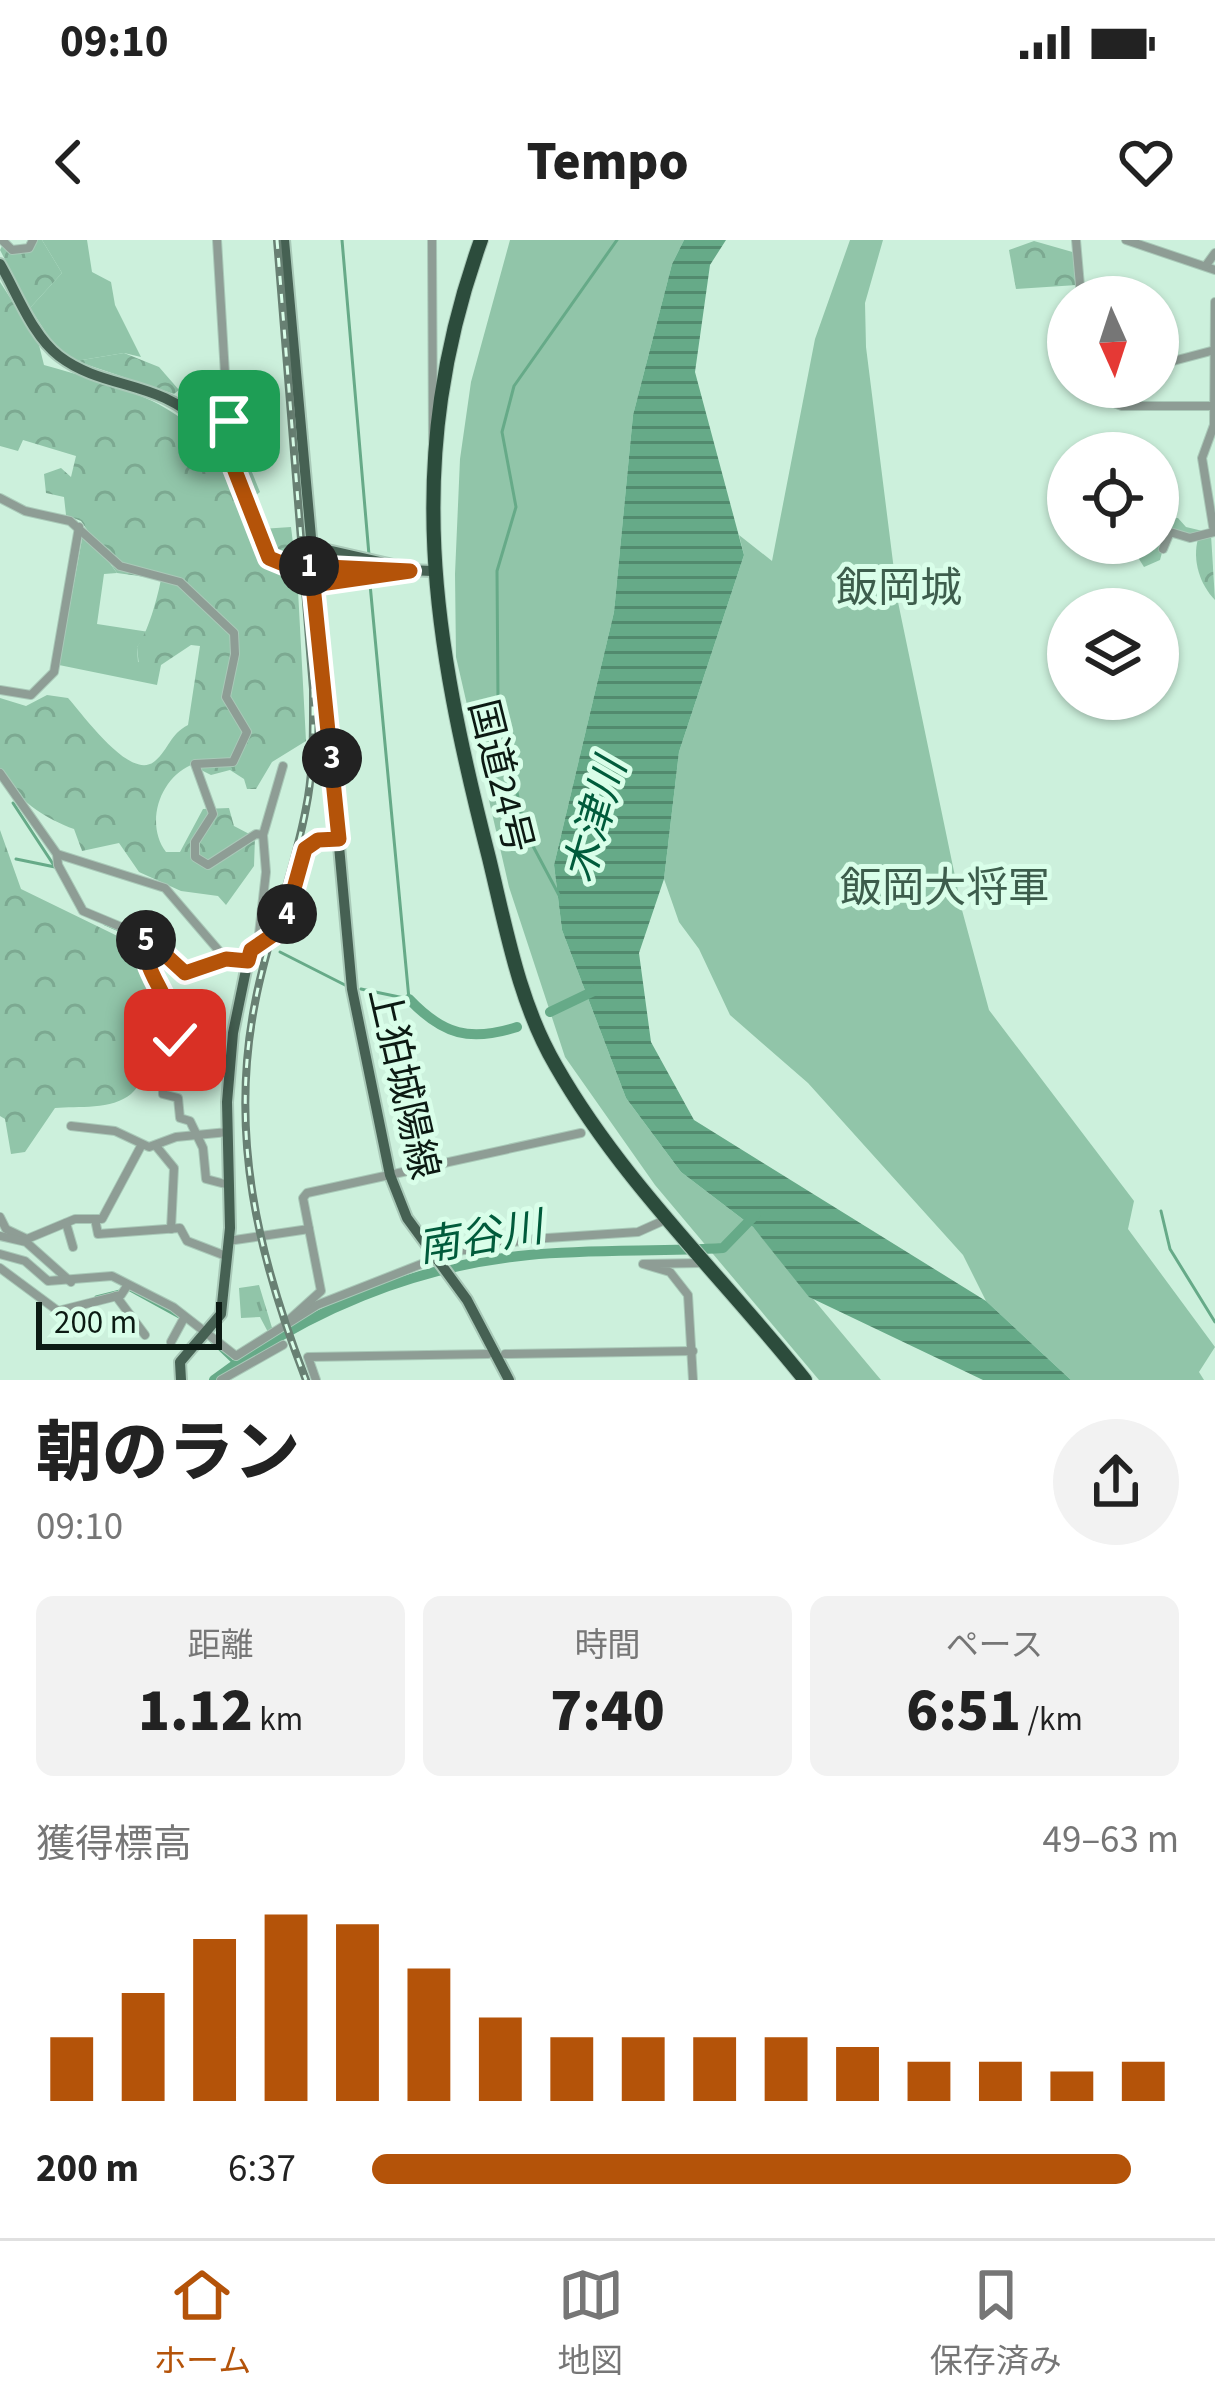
<!DOCTYPE html>
<html lang="ja">
<meta charset="utf-8">
<style>
body{margin:0;font-family:"Source Sans 3","Noto Sans JP",sans-serif;background:#f2f2f2;color:#222;height:100vh;display:flex;flex-direction:column;font-size:45px;white-space:nowrap}
*{box-sizing:border-box;margin:0}
p{font-size:39px;color:#767676}
.icon{flex:none;width:66px;height:66px;fill:none;stroke:currentColor;stroke-width:2;stroke-linecap:round;stroke-linejoin:round}
.map{position:relative;height:1140px;overflow:hidden}
.details{display:flex;flex-direction:column;background:#fff;flex:1}
.details>*{flex:none}
.needle{width:78px;rotate:177deg}
.tools{position:absolute;left:1047px;top:36px;display:grid;gap:24px}
.tools a{display:grid;place-items:center;width:132px;height:132px;border-radius:50%;background:#fff;box-shadow:0 3px 9px #0004;font-size:60px}
.scale{position:absolute;left:36px;bottom:30px;width:186px;box-sizing:border-box;padding-left:12px;border:6px solid #0c1a13;border-top:0;font-size:33px;line-height:42px;white-space:nowrap;color:#0c1a13;-webkit-text-stroke:9px #d9fee9;paint-order:stroke}
.pin{position:absolute;display:grid;place-items:center;width:102px;height:102px;color:#fff;margin:-51px;border-radius:24px;box-shadow:0 6px 18px #0006}
.km{position:absolute;width:60px;height:60px;margin:-30px;border-radius:50%;background:#222;color:#fff;font-size:33px;line-height:60px;text-align:center}
.round{display:grid;place-items:center;flex:none;width:126px;height:126px;border-radius:63px;background:#f2f2f2}
.summary{display:flex;align-items:center;justify-content:space-between;height:204px;padding:0 36px}
h1{font-size:66px;font-weight:800;line-height:90px}
.figures{display:grid;grid-template-columns:repeat(3,1fr);gap:18px;height:204px;padding:12px 36px}
.figures div{display:grid;align-content:center;border-radius:18px;background:#f2f2f2;text-align:center}
.figures b{font-size:60px;font-weight:800}
.figures small{font-size:33px;font-weight:400}
.figures p{font-size:33px}
.chart{height:336px;padding:24px 36px}
.chart p{display:flex;justify-content:space-between}
.chart svg{width:100%;height:216px;margin-top:12px;stroke:#b45309;stroke-width:6}
ul{padding:0 36px;list-style:none;font-size:39px}
li{display:grid;grid-template-columns:192px 144px 1fr;align-items:center;height:90px}
li i{height:30px;border-radius:15px;background:#b45309}
.status{display:flex;justify-content:space-between;align-items:center;height:84px;padding:0 60px;background:#fff;direction:ltr}
.status svg{height:33px;fill:currentColor}
header{display:flex;justify-content:space-between;align-items:center;height:156px;padding:0 36px;background:#fff;font-size:54px;font-weight:800}
.tab-bar{display:flex;justify-content:space-around;align-items:center;height:168px;border-top:3px solid #e0e0e0;background:#fff;font-size:33px;color:#767676}
.tab-bar a{display:grid;justify-items:center;gap:6px}
.tab-bar .selected{color:#b45309}
.map>svg:first-child{display:block}
.grass{fill:#91c5a9}
.forest{fill:url(#forest-crowns)}
.park{fill:url(#park-tufts)}
.water{fill:url(#water-rules)}
.lines{fill:none;stroke-linecap:round;stroke-linejoin:round}
.stream{stroke:#6a8;stroke-width:3}
.river{stroke:#6a8;stroke-width:10}
.minor-casing{stroke:#a9c9b8;stroke-width:10}
.major-casing{stroke:#a9c9b8;stroke-width:14}
.highway-casing{stroke:#a9c9b8;stroke-width:16}
.minor{stroke:#8e9d95;stroke-width:8}
.major{stroke:#466153;stroke-width:10}
.highway{stroke:#2c4c3c;stroke-width:14}
.rail-casing{stroke:#688073;stroke-width:8}
.rail{stroke:#d9fee9;stroke-width:3;stroke-dasharray:9;stroke-linecap:butt}
.major-bridge-casing{stroke:#a9c9b8;stroke-width:14;stroke-linecap:butt}
.major-bridge{stroke:#466153;stroke-width:10}
.route-casing{stroke:#fff;stroke-width:24}
.route{stroke:#b45309;stroke-width:15}
.labels{text-anchor:middle;stroke-width:10;stroke-linejoin:round;paint-order:stroke}
.street-label{font-size:39px;fill:#0c1a13;stroke:#d9fee9}
.neighbourhood-label{font-size:42px;fill:#3d5d4c;stroke:#d9fee9}
.water-label{font-size:42px;font-style:italic;fill:#005b3b;stroke:#d9fee9}
</style>
<div class="status"><b>09:10</b><svg viewBox="0 0 49 12"><path d="M0 12V9h3v3zM5 12V6h3v6zM10 12V3h3v9zM15 12V0h3v12zM26 1h20v11H26zM47 4h2v5h-2z"/></svg></div>
<header><svg class="icon" aria-label="back" viewBox="0 0 24 24"><path d="M15 5l-7 7 7 7"/></svg>Tempo<svg class="icon" aria-label="heart" viewBox="0 0 24 24"><path d="M12 20l-8-8c-3-5 5-10 8-4 3-6 11-1 8 4z"/></svg></header>
<div class="map">
<svg width="1215" height="1140" viewBox="0 0 1215 1140">
<defs>
<pattern id="forest-crowns" width="20" height="18" patternUnits="userSpaceOnUse" patternTransform="scale(3)"><rect width="20" height="18" fill="#91c5a9"/><path d="M2 6a3 3 0 1 1 6 0M12 15a3 3 0 1 1 6 0" fill="none" stroke="#7ca991"/></pattern>
<pattern id="park-tufts" width="24" height="20" patternUnits="userSpaceOnUse" patternTransform="scale(3)"><rect width="24" height="20" fill="#91c5a9"/><path d="M3 7l-1-3M5 7V3M7 7l1-3M15 17l-1-3M17 17v-4M19 17l1-3" fill="none" stroke="#7ca991"/></pattern>
<pattern id="water-rules" width="6" height="5" patternUnits="userSpaceOnUse" patternTransform="scale(3)"><rect width="6" height="5" fill="#6a8"/><path d="M0 2.5h6" fill="none" stroke="#528a6e"/></pattern>
</defs>
<rect width="100%" height="100%" fill="#ccf0dc"/>
<!-- grass -->
<g class="grass">
<polygon points="42,0 87,0 92,32 111,42 115,65 141,117 124,113 76,121 54,105 30,68 62,33"/>
<polygon points="510,0 684,0 672,24 633,175 614,372 554,625 562,690 626,858 681,932 753,987 881,1140 819,1140 655,945 565,817 509,647 456,417 455,334 460,219 471,142"/>
<polygon points="850,0 883,0 865,63 866,107 898,362 962,670 989,770 1134,961 1128,989 1215,1107 1199,1132 1204,1140 1071,1140 986,1061 963,1015 808,843 730,775 699,709 679,682 664,639 679,512 744,315 739,295 772,321 815,99"/>
<polygon points="84,288 117,333 104,334 97,384 149,392 137,407 138,422 161,425 157,445 59,425"/>
</g>
<!-- forest -->
<g class="forest">
<polygon points="36,0 42,0 62,33 30,68 0,10 2,6 20,13"/>
<polygon points="1034,1 1076,13 1077,45 1016,49 1009,10"/>
<path d="M0 42 38 101 44 125C192 166 210 178 263 323L297 331 306 501 272 522 256 549H247L244 539 230 530 211 535 191 525C159 539 145 584 166 612H180L203 569 229 568 234 586 255 597 254 626 226 665 218 656 181 651 139 632 119 603 82 611 74 589C48 580 12 558 0 528 0 510 0 477 0 458L26 466 47 455 68 458C85 477 131 542 155 521 169 509 170 494 188 485L200 406 191 405 161 425 139 426 137 407C148 393 158 356 161 339L117 333 81 281 66 275 64 257 46 253 44 234 61 228 71 237 76 216 23 200 18 211 0 206Z"/>
<polygon points="124,113 159,127 179,150 174,154 76,121"/>
<polygon points="231,149 241,205 260,252 250,260 236,221"/>
<polygon points="1178,278 1186,287 1207,292 1196,296 1168,290 1160,320 1144,327 1129,303 1158,303 1158,279"/>
<polygon points="291,287 295,320 276,318 261,289"/>
<path d="M1211 295 1215 360C1200 345 1192 320 1198 299Z"/>
<path d="M0 590 21 649 138 706C152 750 172 816 131 854 112 870 78 866 55 868L25 912 11 914 5 879 0 876Z"/>
</g>
<!-- park -->
<polygon class="park" points="259,1045 273,1091 269,1094 260,1077 241,1078 239,1048"/>
<!-- water -->
<polygon class="water" points="684,0 726,0 710,25 695,132 744,315 679,512 664,639 639,713 651,802 694,880 986,1061 1071,1140 983,1140 809,1057 753,987 681,932 626,858 562,690 554,625 614,372 633,175 672,24"/>
<g class="lines">
<!-- stream -->
<g class="stream">
<polyline points="342,0 369,315"/>
<polyline points="13,563 55,627"/>
<polyline points="16,619 55,627"/>
<polyline points="560,657 525,591 498,461 497,331 516,267 502,192 514,146 617,0"/>
<polyline points="105,684 130,695"/>
<polyline points="280,712 345,745"/>
<polyline points="257,715 259,715"/>
<polyline points="186,728 207,721"/>
<polyline points="361,749 409,759 370,344"/>
<polyline points="1161,971 1170,1009 1215,1082"/>
<polyline points="96,1057 128,1049 179,1077"/>
<polyline points="211,1101 235,1124"/>
</g>
<!-- river -->
<g class="river">
<path d="M409 759C443 795 470 802 517 787"/>
<polyline points="550,772 596,750"/>
<path d="M214 1140C305 1071 414 1026 529 1015 593 1009 659 1012 723 1008L756 974"/>
</g>
<!-- minor casing -->
<g class="minor-casing">
<g id="minor">
<polyline points="2,0 12,10 29,8 33,0"/>
<polyline points="217,0 230,218"/>
<polyline points="432,0 433,203"/>
<polyline points="1076,0 1081,57"/>
<polyline points="1126,0 1215,30"/>
<polyline points="1207,24 1215,13"/>
<polyline points="1158,125 1211,111"/>
<polyline points="1102,147 1109,161 1122,166 1212,166"/>
<polyline points="0,258 25,271 70,281 120,326 180,342 234,393 235,414 226,457 247,492 233,522 195,524 213,574 195,602 195,617 208,625 256,594 263,595"/>
<polyline points="1163,309 1170,292 1190,298 1214,292 1202,218 1214,185 1215,62"/>
<polyline points="0,450 31,455 54,432 79,287"/>
<polyline points="0,533 57,614 165,648 226,719 247,721"/>
<polyline points="57,614 58,625 83,671 143,696 185,733 226,719"/>
<path d="M147 698C138 727 165 743 171 768 180 800 162 823 163 854L178 858 180 878 190 881 203 908 206 939 229 945"/>
<polyline points="258,703 266,632 263,595 283,526"/>
<polyline points="71,886 115,891 149,907 176,897 228,892"/>
<polyline points="156,906 174,928 171,989"/>
<polyline points="0,977 6,989 27,999 75,979 102,979 141,906"/>
<polyline points="95,979 98,994 180,988 187,1001 226,1016"/>
<polyline points="66,983 73,1007"/>
<polyline points="0,996 26,1002 71,1042"/>
<polyline points="228,1001 309,989"/>
<polyline points="0,1014 25,1021 48,1041 112,1036 173,1067 236,1116 317,1065 452,1012 532,999 638,992 667,979"/>
<polyline points="0,1028 58,1071 121,1055 127,1046"/>
<polyline points="116,1056 145,1095"/>
<polyline points="290,1079 321,1051 303,958 307,953 581,893"/>
<polyline points="171,1102 184,1078"/>
<polyline points="505,1114 693,1111"/>
<polyline points="221,1140 283,1105"/>
<polyline points="316,1140 308,1117 488,1114"/>
<polyline points="693,1140 688,1055 670,1032 643,1024 701,1023"/>
</g>
</g>
<!-- major casing -->
<g class="major-casing">
<g id="major">
<polyline points="284,0 352,749 390,935 407,978 467,1060 509,1140"/>
<path d="M0 24C17 53 32 95 59 116 105 151 158 138 206 187 237 218 251 316 286 325"/>
<polyline points="310,306 402,327"/>
<polyline points="319,326 432,331"/>
<polyline points="313,345 402,335"/>
<polyline points="181,1140 180,1122 221,1074 230,988 227,862 233,793 248,720 251,710 283,688 305,609 318,600 339,599"/>
</g>
</g>
<!-- highway casing -->
<g class="highway-casing">
<path id="highway" d="M481 0C402 220 433 399 489 618 506 688 519 763 556 826 622 942 722 1036 805 1140"/>
</g>
<!-- minor -->
<use href="#minor" class="minor"/>
<!-- major -->
<use href="#major" class="major"/>
<!-- highway -->
<use href="#highway" class="highway"/>
<!-- rail casing -->
<g class="rail-casing">
<path id="rail" d="M277 0 313 449C313 488 314 529 306 568 294 634 267 697 255 763 229 896 258 1016 306 1140"/>
</g>
<!-- rail -->
<use href="#rail" class="rail"/>
<!-- major-bridge casing -->
<g class="major-bridge-casing">
<polyline id="major-bridge" points="286,325 319,326"/>
</g>
<!-- major-bridge -->
<use href="#major-bridge" class="major-bridge"/>
</g>
<g class="lines">
<!-- route casing -->
<g class="route-casing">
<path id="route" d="M175 800C177 758 137 730 147 698L185 733 226 719 248 721 251 710 283 688 305 609 318 600 339 599 313 345 410 331 286 325 269 318 230 218 229 181"/>
</g>
<!-- route -->
<use href="#route" class="route"/>
</g>
<g class="labels">
<!-- street labels -->
<g class="street-label">
<text transform="translate(502 536) rotate(76)" y="14">国道24号</text>
<text transform="translate(405 843) rotate(77)" y="14">上狛城陽線</text>
</g>
<!-- neighbourhood labels -->
<g class="neighbourhood-label">
<text x="899" y="362">飯岡城</text>
<text x="945" y="662">飯岡大将軍</text>
</g>
<!-- water labels -->
<g class="water-label">
<text transform="translate(594 580) rotate(-74)" y="15">木津川</text>
<text transform="translate(480 996) rotate(-10)" y="15">南谷川</text>
</g>
</g>
</svg>
<div class="tools">
<a><svg class="needle" viewBox="-14 -14 28 28"><path d="M0-13l5 13h-10z" fill="#e53935"/><path d="M0 13l5-13h-10z" fill="#767676"/></svg></a>
<a><svg class="icon" aria-label="locate" viewBox="0 0 24 24"><circle cx="12" cy="12" r="6"/><path d="M12 2v4M12 18v4M2 12h4M18 12h4"/></svg></a>
<a><svg class="icon" aria-label="layers" viewBox="0 0 24 24"><path d="M12 4l9 5-9 5-9-5zM3 14l9 5 9-5"/></svg></a>
</div>
<div class="scale">200 m</div>
<div class="pin" style="left:229px;top:181px;background:#1e9e55"><svg class="icon" aria-label="arrive" viewBox="0 0 24 24"><path d="M6 21V4h12l-3 4 3 4H6"/></svg></div>
<div class="pin" style="left:175px;top:800px;background:#d93025"><svg class="icon" aria-label="check" viewBox="0 0 24 24"><path d="M5 12l5 5 9-10"/></svg></div>
<b class="km" style="left:309px;top:326px">1</b>
<b class="km" style="left:332px;top:518px">3</b>
<b class="km" style="left:287px;top:674px">4</b>
<b class="km" style="left:146px;top:700px">5</b>
</div>
<section class="details">
<div class="summary"><div><h1>朝のラン</h1><p>09:10</p></div><a class="round"><svg class="icon" aria-label="share" viewBox="0 0 24 24"><path d="M12 15V3M7 8l5-5 5 5M5 13v7h14v-7"/></svg></a></div>
<div class="figures">
<div><p>距離</p><b>1.12<small> km</small></b></div>
<div><p>時間</p><b>7:40</b></div>
<div><p>ペース</p><b>6:51<small> /km</small></b></div>
</div>
<div class="chart"><p><span>獲得標高</span>49–63 m</p>
<svg viewBox="0 0 160 44" preserveAspectRatio="none"><path d="M5 44V31M15 44V22M25 44V11M35 44V6M45 44V8M55 44V17M65 44V27M75 44V31M85 44V31M95 44V31M105 44V31M115 44V33M125 44V36M135 44V36M145 44V38M155 44V36"/></svg>
</div>
<ul>
<li><b>200 m</b>6:37<i style="width:94%"></i></li>
</ul>
</section>
<nav class="tab-bar">
<a class="selected"><svg class="icon" aria-label="home" viewBox="0 0 24 24"><path d="M3 11l9-7 9 7M6 9v11h12V9"/></svg>ホーム</a>
<a><svg class="icon" aria-label="map" viewBox="0 0 24 24"><path d="M3 6l6-2 6 2 6-2v14l-6 2-6-2-6 2zM9 4v14M15 6v14"/></svg>地図</a>
<a><svg class="icon" aria-label="saved" viewBox="0 0 24 24"><path d="M7 4h10v16l-5-4-5 4z"/></svg>保存済み</a>
</nav>
